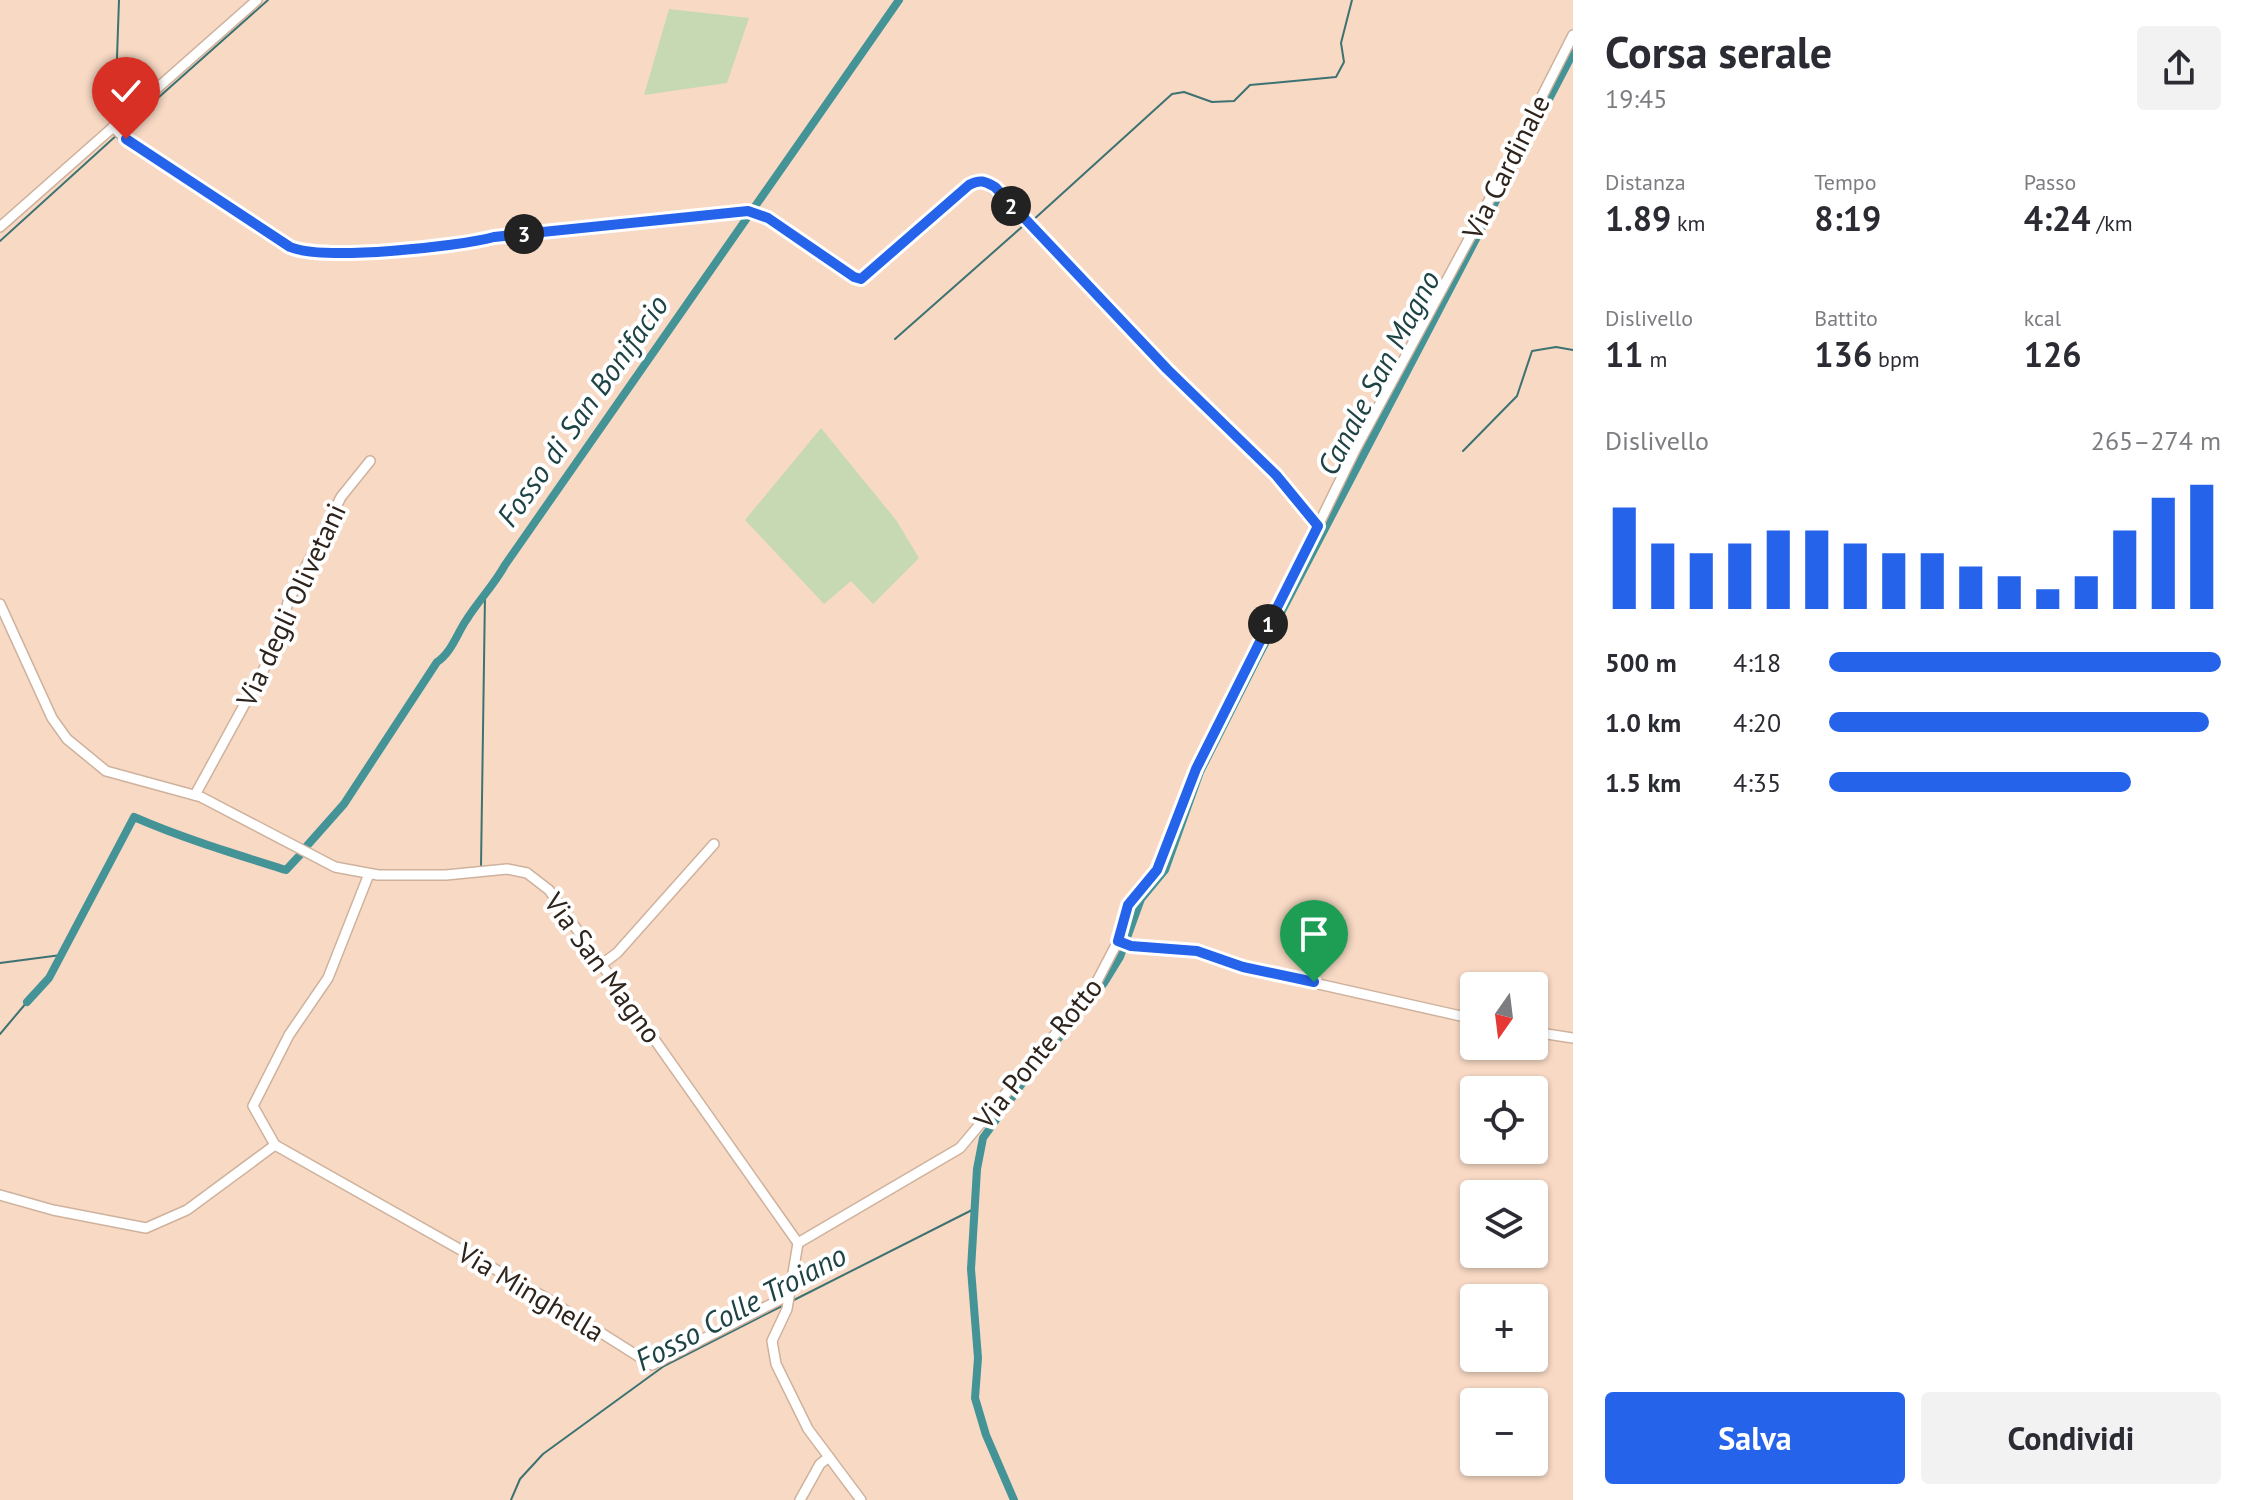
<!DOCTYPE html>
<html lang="it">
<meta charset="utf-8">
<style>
body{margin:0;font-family:"PT Sans",sans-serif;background:#f2f2f3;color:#2b2b33;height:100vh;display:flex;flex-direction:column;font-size:30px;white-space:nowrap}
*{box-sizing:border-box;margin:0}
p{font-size:26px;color:#7c7c81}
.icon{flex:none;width:44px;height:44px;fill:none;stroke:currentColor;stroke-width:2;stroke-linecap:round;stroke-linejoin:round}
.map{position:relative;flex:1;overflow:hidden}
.drawer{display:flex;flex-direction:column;background:#fff;width:680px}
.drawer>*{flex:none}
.needle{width:52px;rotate:194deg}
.buttons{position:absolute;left:1460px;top:972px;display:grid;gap:16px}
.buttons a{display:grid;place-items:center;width:88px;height:88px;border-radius:8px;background:#fff;box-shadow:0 2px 6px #0004;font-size:40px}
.pin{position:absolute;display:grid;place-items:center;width:68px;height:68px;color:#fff;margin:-82px -34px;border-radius:50% 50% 50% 0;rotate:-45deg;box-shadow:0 0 8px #0007}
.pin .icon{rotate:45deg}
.km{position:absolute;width:40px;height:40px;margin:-20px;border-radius:50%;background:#222;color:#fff;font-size:22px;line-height:40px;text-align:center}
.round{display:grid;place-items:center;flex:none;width:84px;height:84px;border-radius:8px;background:#f2f2f3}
.overview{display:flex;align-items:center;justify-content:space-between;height:136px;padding:0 32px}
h1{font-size:44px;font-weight:800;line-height:60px}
.metrics{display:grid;grid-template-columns:repeat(3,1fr);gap:12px;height:136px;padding:8px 32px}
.metrics div{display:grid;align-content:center}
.metrics b{font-size:34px;font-weight:800}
.metrics small{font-size:22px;font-weight:400}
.metrics p{font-size:22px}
.chart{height:224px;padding:16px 32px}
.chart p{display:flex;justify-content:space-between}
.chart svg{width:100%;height:144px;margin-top:8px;stroke:#2563eb;stroke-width:6}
.primary-button{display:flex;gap:16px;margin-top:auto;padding:16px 32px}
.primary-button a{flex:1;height:92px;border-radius:8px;background:#2563eb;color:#fff;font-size:32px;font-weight:800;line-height:92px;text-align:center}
.primary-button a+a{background:#f2f2f3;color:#2b2b33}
ul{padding:0 32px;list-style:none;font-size:26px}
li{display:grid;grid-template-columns:128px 96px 1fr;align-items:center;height:60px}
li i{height:20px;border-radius:10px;background:#2563eb}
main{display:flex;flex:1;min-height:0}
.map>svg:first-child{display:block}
.green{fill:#c7d9b3}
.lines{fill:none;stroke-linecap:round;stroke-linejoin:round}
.stream{stroke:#3d7272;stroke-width:2}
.canal{stroke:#439397;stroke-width:8}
.minor-casing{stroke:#cfb29d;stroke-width:12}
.minor{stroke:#fff;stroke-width:9}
.route-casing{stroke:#fff;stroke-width:16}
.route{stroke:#2563eb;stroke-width:10}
.labels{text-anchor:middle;stroke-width:8;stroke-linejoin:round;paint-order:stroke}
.street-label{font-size:28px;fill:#2f241c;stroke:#fff}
.water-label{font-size:30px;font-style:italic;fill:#1d4345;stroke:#fff}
</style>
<main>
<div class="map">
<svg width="1573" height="1500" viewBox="0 0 1573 1500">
<rect width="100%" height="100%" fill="#f7d9c4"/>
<!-- green -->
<g class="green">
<polygon points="669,9 749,18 727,83 644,95"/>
<polygon points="821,428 896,520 919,558 873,604 851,581 824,604 745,520"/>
</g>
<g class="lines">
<!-- stream -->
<g class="stream">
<polyline points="115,115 119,0"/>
<polyline points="122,130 268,0"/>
<polyline points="1032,221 1172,94 1184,92 1212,102 1234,101 1250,85 1336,77 1344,62 1341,43 1352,0"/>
<polyline points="0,241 118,134"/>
<polyline points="895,339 1023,226"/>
<polyline points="1463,451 1517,396 1532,351 1556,347 1573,350"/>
<polyline points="481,866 485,595"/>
<polyline points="0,963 61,955"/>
<polyline points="0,1034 27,1002"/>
<polyline points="792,1301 974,1209"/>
<polyline points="511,1500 520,1479 543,1454 664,1366 782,1306"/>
</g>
<!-- canal -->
<g class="canal">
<path d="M305 848 344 804 437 662C452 652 457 633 467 619 479 600 494 585 505 565L899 0"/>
<path d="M27 1002 49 978 134 817C182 838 235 854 286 870L300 855"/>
<polyline points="1014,1500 986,1435 975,1398 978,1358 971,1269 977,1169 983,1138 1026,1078 1104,983 1120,957 1141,899 1165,870 1200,772 1259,655 1573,53"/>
</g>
<!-- minor casing -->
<g class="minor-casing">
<g id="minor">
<path d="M113 127 126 139 290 247C325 261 456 247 494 237L748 211 768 218 854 277 861 279 969 185 977 180 986 181 1167 369 1276 475 1318 526"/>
<polyline points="0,227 257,0"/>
<polyline points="0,604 52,718 67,739 106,771 201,797 335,867 378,875 446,875 507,869 527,873 549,890 798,1243 787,1309 772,1341 776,1364 808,1429 861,1500"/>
<polyline points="195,795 277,645 288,602 341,497 370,461"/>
<polyline points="1118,941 1128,905 1151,878 1165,854 1188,787 1250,657 1289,585 1355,450 1476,226 1573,35"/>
<polyline points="602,964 617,953 714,844"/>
<polyline points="1534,1032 1573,1038"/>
<polyline points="275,1145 546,1298 652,1365 789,1295"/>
<polyline points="0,1195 53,1210 146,1228 187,1210 275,1145 253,1106 289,1035 328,978 369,874"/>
<polyline points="798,1243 960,1148 1093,989 1118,941 1131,946 1197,951 1243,967 1474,1019"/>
<polyline points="800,1500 820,1464 829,1457"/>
</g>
</g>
<!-- minor -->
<use href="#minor" class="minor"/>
</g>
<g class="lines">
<!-- route casing -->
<g class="route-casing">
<path id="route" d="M126 139 290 247C324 261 456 247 494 237L748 211 768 218 854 277 861 279 969 185C980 179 985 181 995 187L1167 369 1276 475 1318 526 1196 769 1157 870 1128 905 1118 941 1131 946 1197 951 1243 967 1314 982"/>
</g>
<!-- route -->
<use href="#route" class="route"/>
</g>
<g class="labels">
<!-- street labels -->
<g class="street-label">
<text transform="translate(1506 167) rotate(-63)" y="10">Via Cardinale</text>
<text transform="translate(291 605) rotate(-65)" y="10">Via degli Olivetani</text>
<text transform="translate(603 968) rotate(54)" y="10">Via San Magno</text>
<text transform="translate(1038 1053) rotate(-51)" y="10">Via Ponte Rotto</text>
<text transform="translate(531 1292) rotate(31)" y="10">Via Minghella</text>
</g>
<!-- water labels -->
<g class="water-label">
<text transform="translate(1379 373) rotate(-62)" y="10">Canale San Magno</text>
<text transform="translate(583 411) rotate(-55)" y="10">Fosso di San Bonifacio</text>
<text transform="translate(741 1308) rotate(-28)" y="10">Fosso Colle Troiano</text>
</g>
</g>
</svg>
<div class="buttons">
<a><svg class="needle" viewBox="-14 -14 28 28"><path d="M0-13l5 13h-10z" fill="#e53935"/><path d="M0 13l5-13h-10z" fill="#7c7c81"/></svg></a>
<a><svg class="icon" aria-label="locate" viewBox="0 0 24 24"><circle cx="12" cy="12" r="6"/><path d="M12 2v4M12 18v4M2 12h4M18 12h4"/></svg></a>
<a><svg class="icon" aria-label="layers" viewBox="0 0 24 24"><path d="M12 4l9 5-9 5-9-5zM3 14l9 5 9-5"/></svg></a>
<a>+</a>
<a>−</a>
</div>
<div class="pin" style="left:1314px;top:982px;background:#1e9e55"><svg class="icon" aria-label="arrive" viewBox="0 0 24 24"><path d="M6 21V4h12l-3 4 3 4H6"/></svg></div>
<div class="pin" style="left:126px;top:139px;background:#d93025"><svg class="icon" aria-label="check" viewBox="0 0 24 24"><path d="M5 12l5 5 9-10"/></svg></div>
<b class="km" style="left:1268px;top:624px">1</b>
<b class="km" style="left:1011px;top:206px">2</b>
<b class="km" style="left:524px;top:234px">3</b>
</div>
<section class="drawer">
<div class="overview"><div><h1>Corsa serale</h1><p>19:45</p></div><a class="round"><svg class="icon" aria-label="share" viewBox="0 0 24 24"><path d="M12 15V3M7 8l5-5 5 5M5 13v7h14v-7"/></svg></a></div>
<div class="metrics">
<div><p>Distanza</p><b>1.89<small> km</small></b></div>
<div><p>Tempo</p><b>8:19</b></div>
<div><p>Passo</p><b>4:24<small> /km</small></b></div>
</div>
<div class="metrics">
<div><p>Dislivello</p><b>11<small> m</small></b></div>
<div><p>Battito</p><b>136<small> bpm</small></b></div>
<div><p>kcal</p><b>126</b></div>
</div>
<div class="chart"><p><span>Dislivello</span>265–274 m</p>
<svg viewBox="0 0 160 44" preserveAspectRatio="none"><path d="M5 44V13M15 44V24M25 44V27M35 44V24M45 44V20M55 44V20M65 44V24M75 44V27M85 44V27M95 44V31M105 44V34M115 44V38M125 44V34M135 44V20M145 44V10M155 44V6"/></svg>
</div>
<ul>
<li><b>500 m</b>4:18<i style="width:100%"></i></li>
<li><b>1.0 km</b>4:20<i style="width:97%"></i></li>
<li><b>1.5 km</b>4:35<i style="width:77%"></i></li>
</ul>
<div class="primary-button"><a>Salva</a><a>Condividi</a></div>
</section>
</main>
